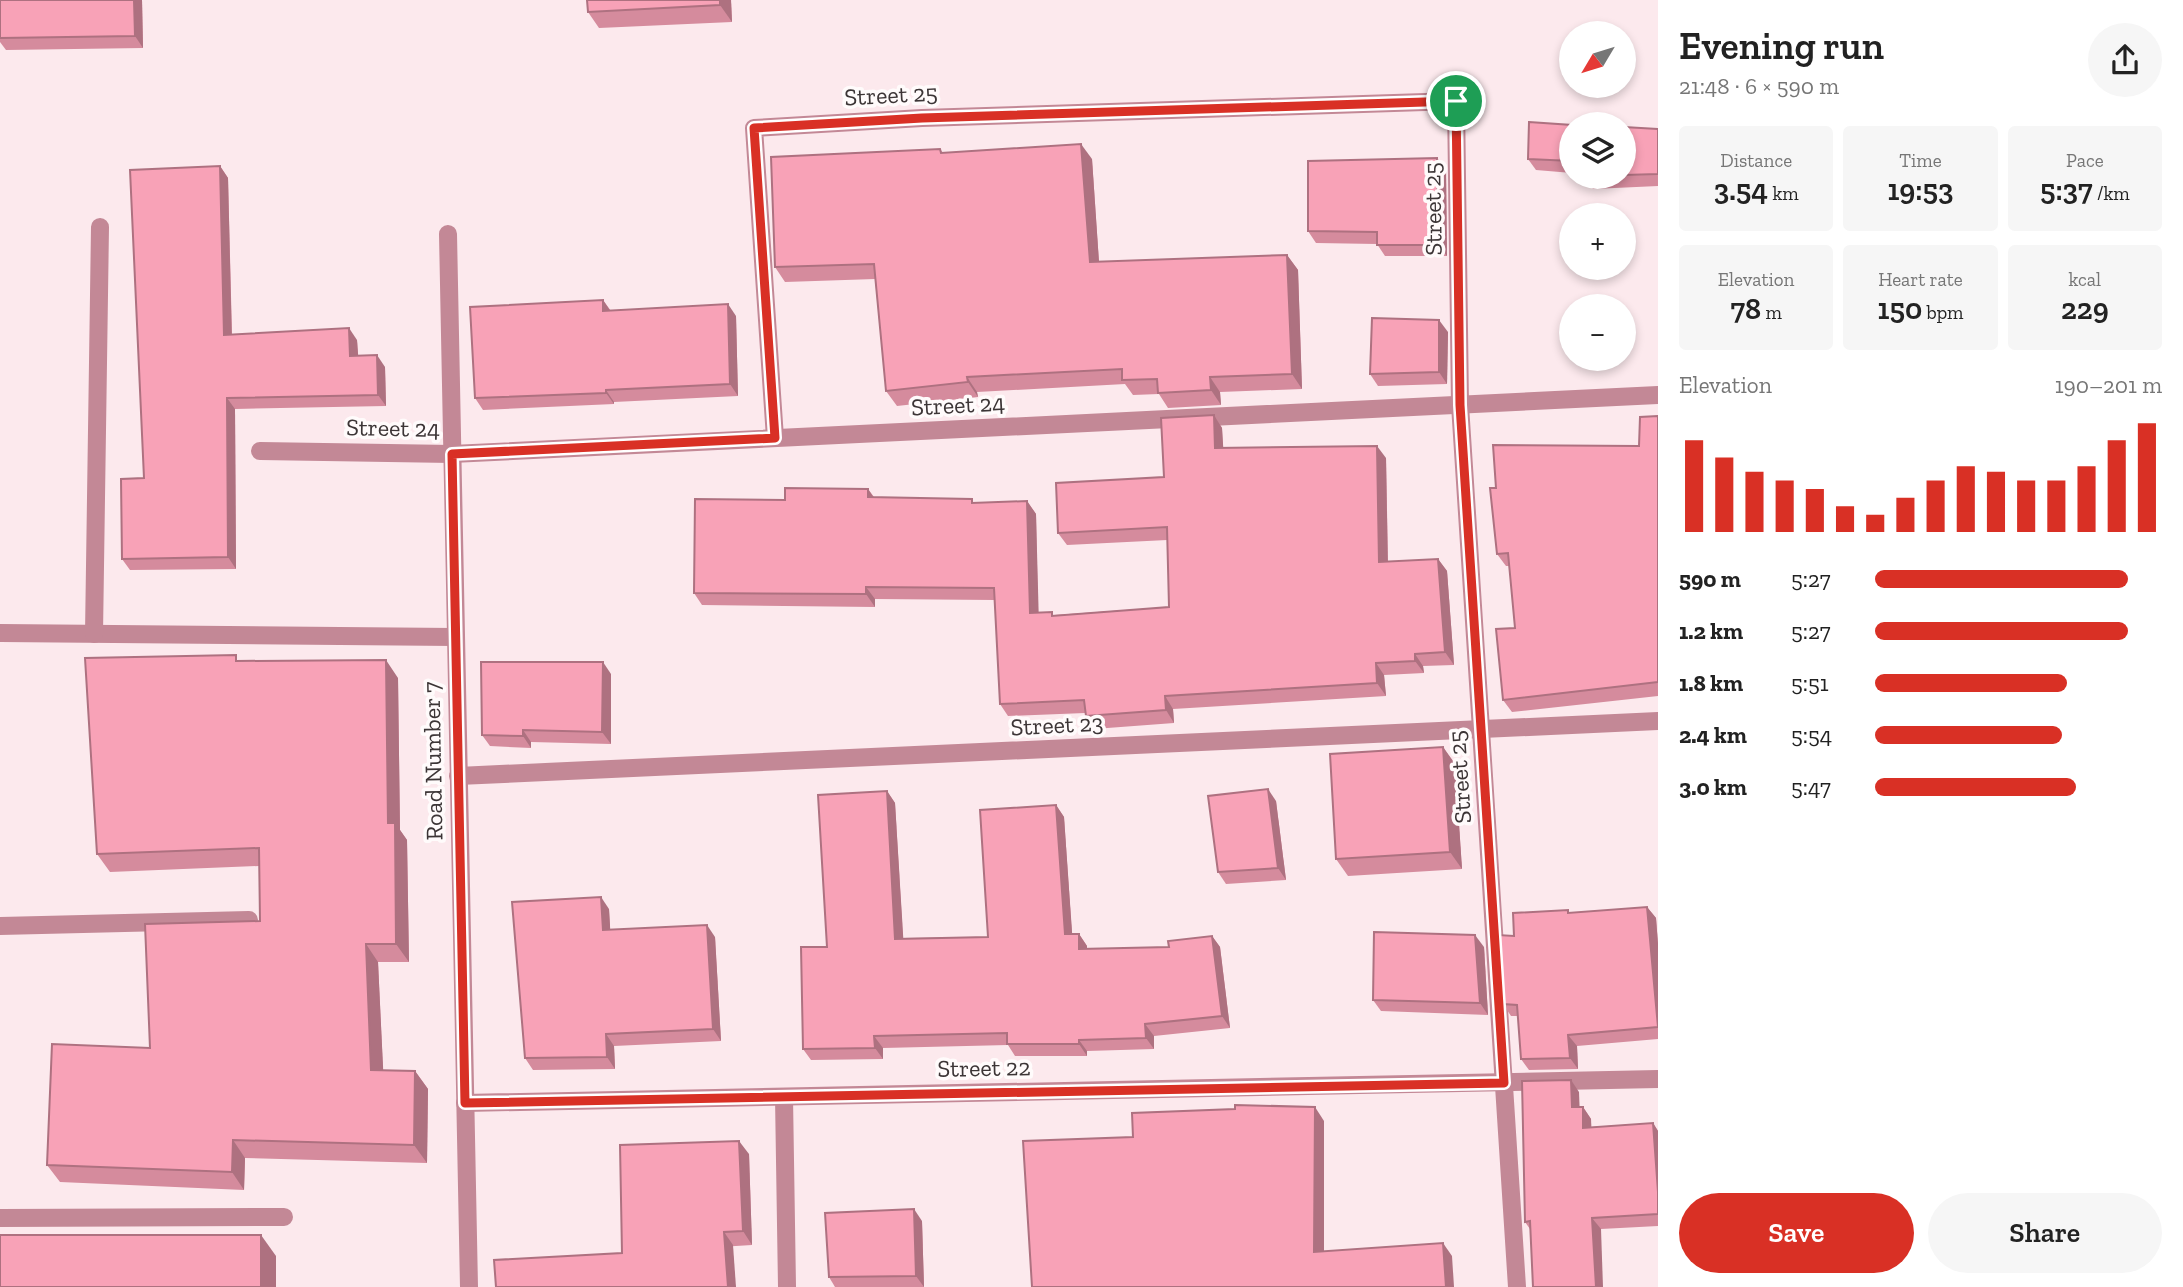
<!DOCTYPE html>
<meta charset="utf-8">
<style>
body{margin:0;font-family:"Zilla Slab",serif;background:#f6f6f6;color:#222;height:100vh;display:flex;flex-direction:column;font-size:26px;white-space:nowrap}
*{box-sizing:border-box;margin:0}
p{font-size:23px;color:#767676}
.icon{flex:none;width:38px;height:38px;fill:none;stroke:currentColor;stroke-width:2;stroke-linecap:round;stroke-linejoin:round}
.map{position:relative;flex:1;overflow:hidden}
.sheet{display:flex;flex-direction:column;background:#fff;width:525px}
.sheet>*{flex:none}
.needle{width:46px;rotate:232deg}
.buttons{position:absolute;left:1559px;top:21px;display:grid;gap:14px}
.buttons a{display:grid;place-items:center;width:77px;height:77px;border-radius:50%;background:#fff;box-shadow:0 4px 10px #0003;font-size:35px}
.pin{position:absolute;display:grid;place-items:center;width:60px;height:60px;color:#fff;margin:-30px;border:4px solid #fff;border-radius:50%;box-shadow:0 2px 7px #0007}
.round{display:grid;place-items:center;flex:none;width:74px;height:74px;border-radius:37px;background:#f6f6f6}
.summary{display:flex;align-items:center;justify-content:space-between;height:119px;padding:0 21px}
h1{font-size:38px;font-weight:600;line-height:52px}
.stats{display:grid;grid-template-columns:repeat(3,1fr);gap:10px;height:119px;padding:7px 21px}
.stats div{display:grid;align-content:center;border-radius:7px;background:#f6f6f6;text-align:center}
.stats b{font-size:30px;font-weight:600}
.stats small{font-size:19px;font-weight:400}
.stats p{font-size:19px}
.chart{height:196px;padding:14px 21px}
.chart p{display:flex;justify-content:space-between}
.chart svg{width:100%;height:126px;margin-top:7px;stroke:#d93025;stroke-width:6}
.action{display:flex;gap:14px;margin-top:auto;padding:14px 21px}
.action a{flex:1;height:80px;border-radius:42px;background:#d93025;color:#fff;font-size:28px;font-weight:600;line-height:80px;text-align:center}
.action a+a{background:#f6f6f6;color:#222}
ul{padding:0 21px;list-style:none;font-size:23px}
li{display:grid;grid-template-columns:112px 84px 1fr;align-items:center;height:52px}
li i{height:18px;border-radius:9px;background:#d93025}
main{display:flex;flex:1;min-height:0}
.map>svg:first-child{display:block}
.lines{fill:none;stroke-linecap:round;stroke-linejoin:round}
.minor{stroke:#c38896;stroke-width:18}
.wall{fill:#d58b9d}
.shaded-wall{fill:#ae7180}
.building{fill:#f8a2b7;stroke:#ae7180;stroke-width:2}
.route-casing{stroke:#fff;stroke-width:14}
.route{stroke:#d93025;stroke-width:9}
.labels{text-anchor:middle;stroke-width:7;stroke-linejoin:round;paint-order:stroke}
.street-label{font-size:24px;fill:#3c3536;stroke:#fffbfb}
</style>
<main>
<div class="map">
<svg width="1658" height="1287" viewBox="0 0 1658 1287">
<rect width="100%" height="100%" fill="#fce9ed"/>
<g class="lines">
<!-- minor -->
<g class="minor">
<polyline points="448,234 469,1287"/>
<polyline points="775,438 754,128 922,118 1456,101 1460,405 1517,1287"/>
<polyline points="260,451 452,454 1658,395"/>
<polyline points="0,633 455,637"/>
<polyline points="94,634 100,227"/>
<polyline points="458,776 1658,721"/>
<polyline points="0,926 249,920"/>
<polyline points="784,1097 787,1287"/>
<polyline points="465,1103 1658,1079"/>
<polyline points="0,1218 284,1217"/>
</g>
</g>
<!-- wall -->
<g class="wall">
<polygon points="0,0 142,0 143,48 6,50 0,42"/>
<polygon points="731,0 732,22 599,28 588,12"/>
<polygon points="1572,125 1572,173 1536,170 1528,159"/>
<polygon points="1624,127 1658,129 1658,186 1593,189 1585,177 1624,177"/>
<polygon points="940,149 943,153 1092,159 1099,262 1287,255 1298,270 1302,389 1220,392 1221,405 1168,408 1159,394 1133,395 1125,384 977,392 978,397 897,406 886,391 875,279 785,282 775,267"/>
<polygon points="1437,158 1446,170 1447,256 1385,256 1377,244 1316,243 1308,231"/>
<polygon points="220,166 228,178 232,334 357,340 358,356 385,367 386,406 235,409 236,569 130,570 122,559 144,478"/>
<polygon points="603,300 611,311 736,316 738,396 614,402 614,404 483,410 475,398"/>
<polygon points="1448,332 1447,384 1378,386 1370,374"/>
<polygon points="1214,415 1222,428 1223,448 1386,458 1388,562 1438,559 1447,571 1454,665 1423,666 1424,673 1384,675 1386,696 1173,709 1174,723 1094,729 1086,716 1085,713 1008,716 1000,704 995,600 875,599 875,607 702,605 694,593 785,500 868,489 874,497 975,503 1027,501 1036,514 1038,613 1054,615 1169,607 1167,540 1067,545 1058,533 1164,477"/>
<polygon points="1658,416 1658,696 1512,712 1503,700 1515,628 1509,566 1506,566 1497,554 1496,488 1639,446"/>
<polygon points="240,661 398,678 400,830 407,840 409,962 378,962 383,1070 415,1071 428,1089 427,1163 245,1158 244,1190 60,1182 47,1165 260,921 259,866 110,872 97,854"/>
<polygon points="611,674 611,744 531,742 531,748 490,746 482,735"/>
<polygon points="1443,747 1455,764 1462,869 1348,876 1336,859"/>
<polygon points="887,791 895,803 903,938 988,937 1056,805 1064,817 1072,934 1079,934 1087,946 1087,949 1169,947 1212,936 1220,947 1230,1028 1154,1036 1154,1049 1087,1051 1087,1056 1015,1056 1008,1045 883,1048 883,1059 811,1060 803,1049 827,947"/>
<polygon points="1276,801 1286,880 1226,884 1218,872"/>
<polygon points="1647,907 1656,918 1658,944 1658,1039 1577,1046 1578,1069 1529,1070 1521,1059 1518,1016 1511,1016 1503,1004 1514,936 1571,913"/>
<polygon points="609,909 610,930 715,937 721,1041 614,1046 615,1069 533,1070 525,1058"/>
<polygon points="1484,947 1488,1015 1381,1011 1373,1000"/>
<polygon points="1579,1092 1579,1107 1583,1107 1591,1119 1591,1127 1653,1123 1658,1131 1658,1226 1601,1229 1530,1229 1525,1222"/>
<polygon points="749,1154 752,1245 622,1253"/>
<polygon points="922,1221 924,1287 835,1287 829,1277"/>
</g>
<!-- shaded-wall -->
<g class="shaded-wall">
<polygon points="134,0 142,0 143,48 135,36"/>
<polygon points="720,0 731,0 732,22 720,5"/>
<polygon points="1081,144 1092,159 1100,277 1090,262"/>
<polygon points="1437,158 1446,170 1447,256 1438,245"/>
<polygon points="220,166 228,178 232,346 224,335"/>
<polygon points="1287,255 1298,270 1302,389 1292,374"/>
<polygon points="603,300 611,312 603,311"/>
<polygon points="728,304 736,316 738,396 730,384"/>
<polygon points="1439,320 1448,332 1447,384 1439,372"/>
<polygon points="349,328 357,340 359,367 350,356"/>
<polygon points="377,355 385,367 386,406 378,395"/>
<polygon points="967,377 977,392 978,397 968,382"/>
<polygon points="1210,377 1220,392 1221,405 1211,390"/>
<polygon points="606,390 614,402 614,404 606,393"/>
<polygon points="227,398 235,409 236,569 228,557"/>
<polygon points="1214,415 1222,428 1224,460 1215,448"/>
<polygon points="1377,446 1386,458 1388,575 1379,562"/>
<polygon points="868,489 876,501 868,497"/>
<polygon points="1027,501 1036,514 1039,626 1030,613"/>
<polygon points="1438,559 1447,571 1454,665 1445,652"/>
<polygon points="866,587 875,599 875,607 866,594"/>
<polygon points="1415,654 1423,666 1424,673 1415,661"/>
<polygon points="386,660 398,678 400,830 407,840 409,962 396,944 388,823"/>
<polygon points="603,662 611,674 611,744 602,732"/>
<polygon points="1376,663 1384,675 1386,696 1377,683"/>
<polygon points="1165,696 1173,709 1174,723 1166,710"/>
<polygon points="523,730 531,742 531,748 523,736"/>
<polygon points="1443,747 1455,764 1462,869 1450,852"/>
<polygon points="1268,789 1276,801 1286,880 1278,868"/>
<polygon points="887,791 895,803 904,950 895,939"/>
<polygon points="1056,805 1064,817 1073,946 1065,934"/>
<polygon points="601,897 609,909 611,942 603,930"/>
<polygon points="1647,907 1656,918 1658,944 1658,1021"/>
<polygon points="707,925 715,937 721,1041 713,1029"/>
<polygon points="1079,934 1087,946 1087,961 1079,949"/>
<polygon points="1475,935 1484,947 1488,1015 1480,1003"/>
<polygon points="1212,936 1220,947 1230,1028 1222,1016"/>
<polygon points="366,944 378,962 384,1087 371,1070"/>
<polygon points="1145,1024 1154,1036 1154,1049 1146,1038"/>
<polygon points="606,1034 614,1046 615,1069 607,1057"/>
<polygon points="1568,1035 1577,1046 1578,1069 1570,1058"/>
<polygon points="874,1036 883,1048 883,1059 875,1048"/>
<polygon points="1079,1040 1087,1051 1087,1056 1079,1044"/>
<polygon points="415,1071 428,1089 427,1163 414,1145"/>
<polygon points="1571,1080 1579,1092 1580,1119 1572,1107"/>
<polygon points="1315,1107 1324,1121 1324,1266 1314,1252"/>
<polygon points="1583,1107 1591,1119 1592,1140 1583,1128"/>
<polygon points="1653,1123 1658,1131 1658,1192"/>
<polygon points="233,1140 245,1158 244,1190 232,1172"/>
<polygon points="739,1141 749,1154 752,1245 743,1231"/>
<polygon points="914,1209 922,1221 924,1287 916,1276"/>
<polygon points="1592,1218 1601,1229 1603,1287 1596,1287"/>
<polygon points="724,1232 733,1245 736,1287 728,1287"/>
<polygon points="261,1235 276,1256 276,1287 261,1287"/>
<polygon points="1443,1243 1452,1256 1454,1287 1446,1287"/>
</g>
<!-- building -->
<g class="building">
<polygon points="0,0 134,0 135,36 0,38"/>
<polygon points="587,0 720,0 720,5 588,12"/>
<polygon points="1529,122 1572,125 1572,161 1528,159"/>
<polygon points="1624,127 1658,129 1658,174 1624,175"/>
<polygon points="1081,144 1090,262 1287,255 1292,374 1210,377 1211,390 1158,393 1157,379 1122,380 1122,369 967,377 968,382 886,391 874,264 775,267 771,157 940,149 941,153"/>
<polygon points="1437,158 1438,245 1377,245 1377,232 1308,231 1308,161"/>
<polygon points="220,166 224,335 349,328 350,356 377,355 378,395 227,398 228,557 122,559 121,479 144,478 130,170"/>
<polygon points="603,300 603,311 728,304 730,384 606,390 606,393 475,398 470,307"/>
<polygon points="1372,318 1439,320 1439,372 1370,374"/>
<polygon points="1214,415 1215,448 1377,446 1379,562 1438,559 1445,652 1415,654 1415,661 1376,663 1377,683 1165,696 1166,710 1086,716 1084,700 1000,704 994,588 866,587 866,594 694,593 695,499 785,500 785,488 868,489 868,497 972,499 972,503 1027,501 1030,613 1052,612 1052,616 1169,607 1167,527 1058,533 1056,483 1164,477 1161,418"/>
<polygon points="1658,416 1658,682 1503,700 1496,629 1515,628 1508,553 1497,554 1490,488 1496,488 1493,445 1639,446 1640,417"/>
<polygon points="236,655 236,661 386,660 388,823 395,823 396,944 366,944 371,1070 415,1071 414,1145 233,1140 232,1172 47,1165 52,1044 150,1048 145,924 260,921 259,848 97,854 85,658"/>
<polygon points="481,662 603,662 602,732 523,730 523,736 482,735"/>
<polygon points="1443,747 1450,852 1336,859 1330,754"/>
<polygon points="1268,789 1278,868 1218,872 1208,796"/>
<polygon points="887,791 895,939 988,937 980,810 1056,805 1065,934 1079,934 1079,949 1169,947 1168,941 1212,936 1222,1016 1145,1024 1146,1038 1079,1040 1079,1044 1007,1044 1007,1033 874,1036 875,1048 803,1049 801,947 827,947 818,795"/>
<polygon points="601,897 603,930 707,925 713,1029 606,1034 607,1057 525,1058 512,902"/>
<polygon points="1647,907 1658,1027 1568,1035 1570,1058 1521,1059 1517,1005 1503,1004 1498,935 1514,936 1513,913 1568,910 1568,913"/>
<polygon points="1374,932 1475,935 1480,1003 1373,1000"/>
<polygon points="1571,1080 1572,1107 1583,1107 1583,1128 1653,1123 1658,1192 1658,1214 1592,1218 1596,1287 1533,1287 1530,1221 1525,1222 1522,1081"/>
<polygon points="1235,1105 1315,1107 1314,1252 1443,1243 1446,1287 1032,1287 1023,1141 1133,1137 1132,1113 1235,1109"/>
<polygon points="739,1141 743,1231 724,1232 728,1287 496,1287 494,1260 622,1253 620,1145"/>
<polygon points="914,1209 916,1276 829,1277 825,1213"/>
<rect x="0" y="1235" width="261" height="52"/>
</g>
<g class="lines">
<!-- route casing -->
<g class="route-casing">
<polygon id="route" points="1456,101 1460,405 1504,1083 465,1103 452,454 775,438 754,128 922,118"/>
</g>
<!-- route -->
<use href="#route" class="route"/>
</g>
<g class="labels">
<!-- street labels -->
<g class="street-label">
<text transform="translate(891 95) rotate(-3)" y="8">Street 25</text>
<text transform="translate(1433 209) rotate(-91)" y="8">Street 25</text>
<text transform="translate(958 405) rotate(-3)" y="8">Street 24</text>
<text transform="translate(393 428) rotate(1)" y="8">Street 24</text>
<text transform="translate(1057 725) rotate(-3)" y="8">Street 23</text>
<text transform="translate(433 761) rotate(-91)" y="8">Road Number 7</text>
<text transform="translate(1460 777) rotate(-94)" y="8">Street 25</text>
<text transform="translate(984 1068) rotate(-1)" y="8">Street 22</text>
</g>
</g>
</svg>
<div class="buttons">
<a><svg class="needle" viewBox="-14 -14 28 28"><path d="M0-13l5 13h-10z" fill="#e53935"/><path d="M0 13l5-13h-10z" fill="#767676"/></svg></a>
<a><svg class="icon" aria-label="layers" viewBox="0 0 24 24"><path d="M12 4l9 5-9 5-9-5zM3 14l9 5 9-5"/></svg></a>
<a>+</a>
<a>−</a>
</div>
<div class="pin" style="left:1456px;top:101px;background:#1e9e55"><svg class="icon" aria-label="arrive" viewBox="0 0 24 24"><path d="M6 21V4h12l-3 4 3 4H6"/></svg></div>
</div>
<section class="sheet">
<div class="summary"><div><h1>Evening run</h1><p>21:48 · 6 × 590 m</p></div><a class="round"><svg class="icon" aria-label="share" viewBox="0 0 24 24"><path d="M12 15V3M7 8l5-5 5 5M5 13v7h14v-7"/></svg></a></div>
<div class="stats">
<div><p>Distance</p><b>3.54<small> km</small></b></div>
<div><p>Time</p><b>19:53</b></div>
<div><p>Pace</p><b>5:37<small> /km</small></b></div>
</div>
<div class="stats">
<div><p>Elevation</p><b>78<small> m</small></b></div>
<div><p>Heart rate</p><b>150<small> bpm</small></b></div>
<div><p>kcal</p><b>229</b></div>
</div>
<div class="chart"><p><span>Elevation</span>190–201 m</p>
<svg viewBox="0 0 160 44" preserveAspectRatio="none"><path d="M5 44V12M15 44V18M25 44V23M35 44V26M45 44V29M55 44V35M65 44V38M75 44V32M85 44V26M95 44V21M105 44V23M115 44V26M125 44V26M135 44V21M145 44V12M155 44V6"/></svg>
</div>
<ul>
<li><b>590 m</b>5:27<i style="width:88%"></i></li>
<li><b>1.2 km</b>5:27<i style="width:88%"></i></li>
<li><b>1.8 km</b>5:51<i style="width:67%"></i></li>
<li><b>2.4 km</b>5:54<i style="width:65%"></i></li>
<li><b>3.0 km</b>5:47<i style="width:70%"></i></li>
</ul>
<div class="action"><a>Save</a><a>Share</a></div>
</section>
</main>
